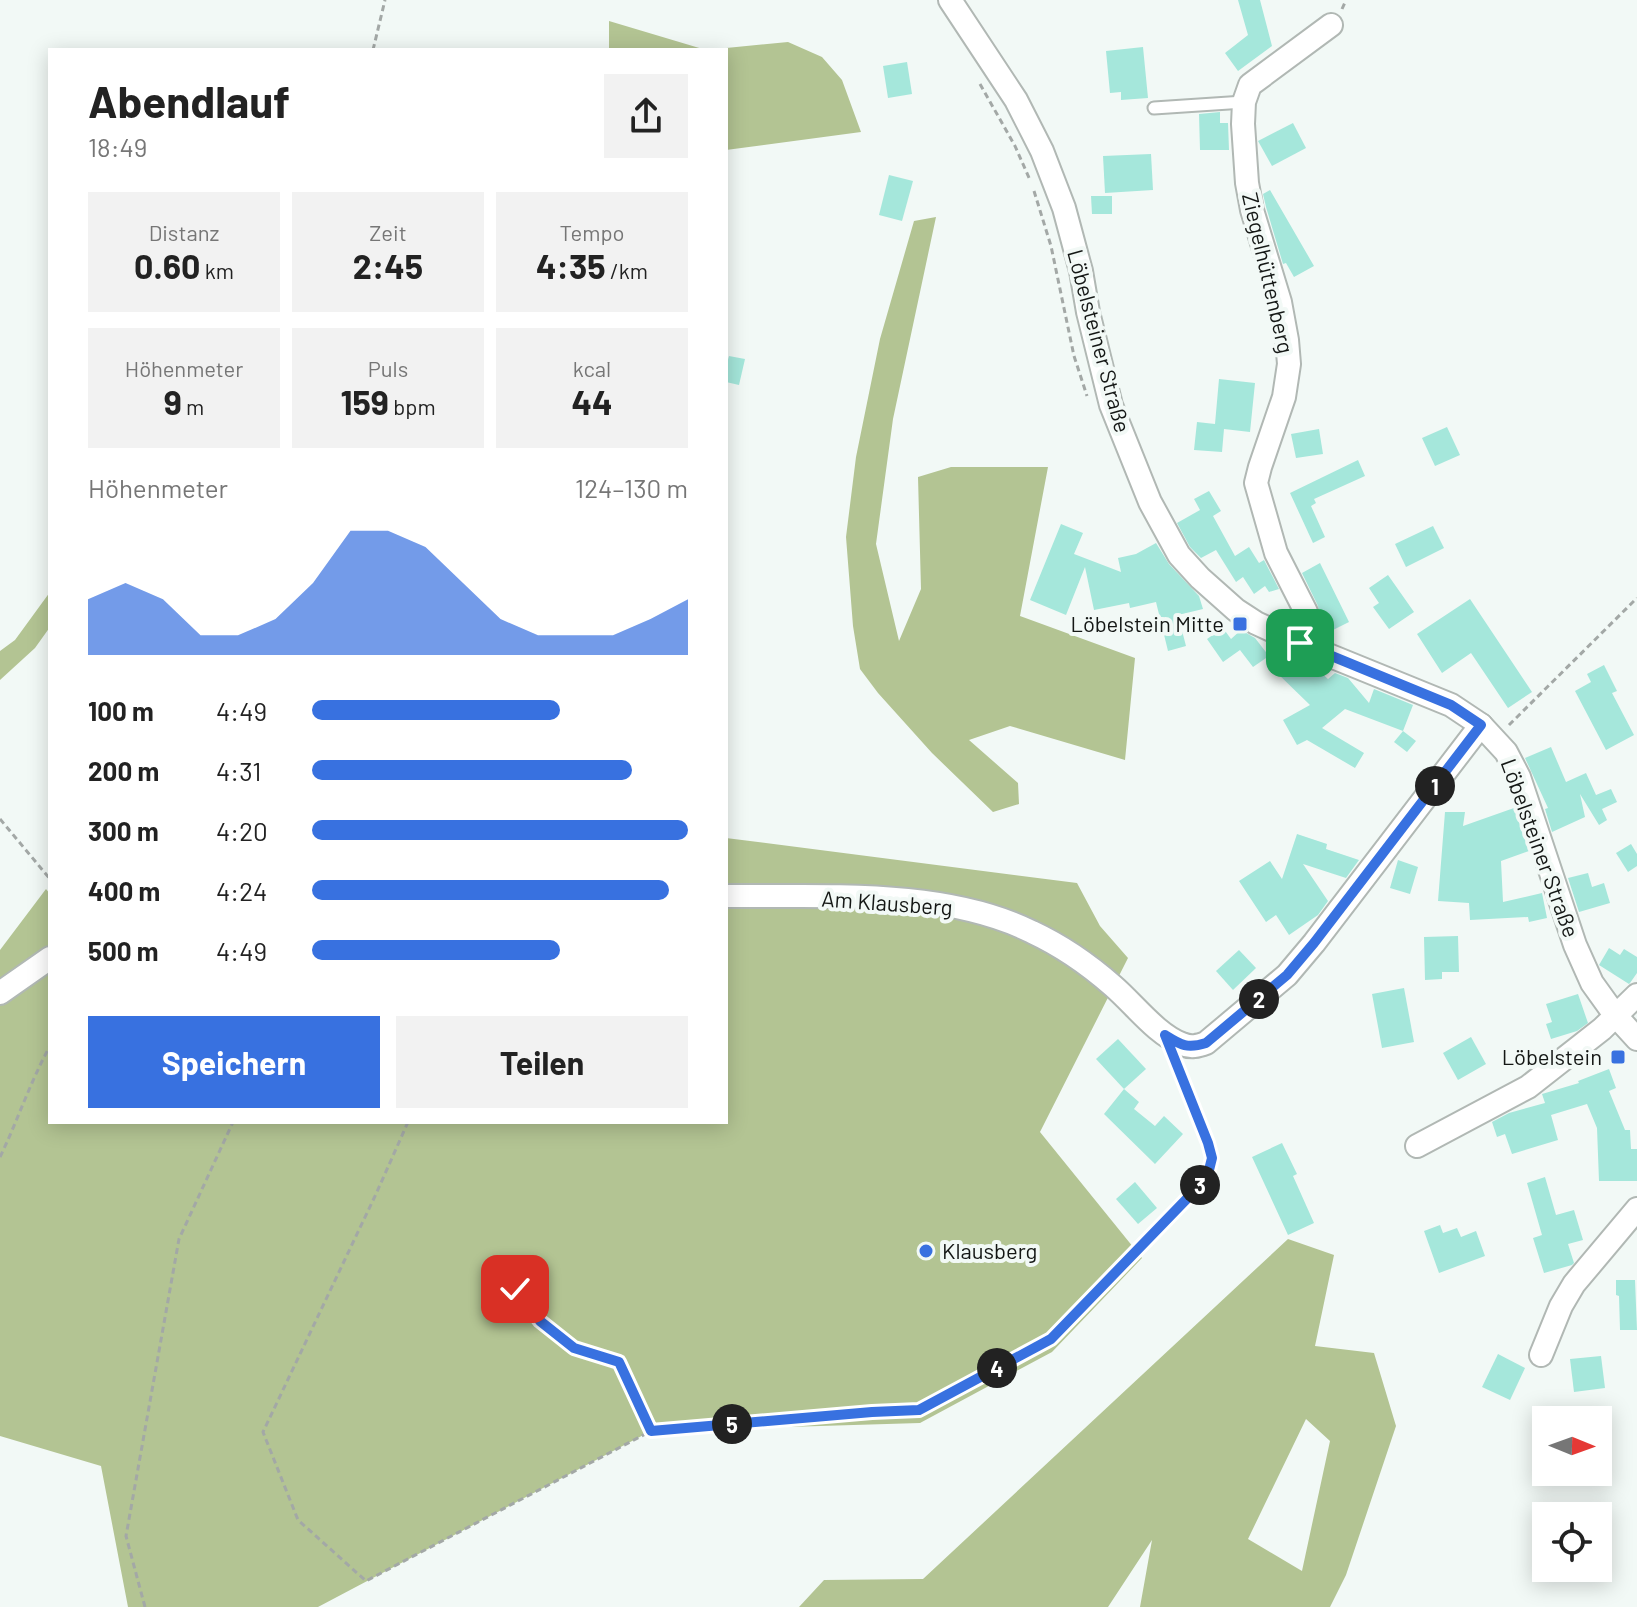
<!DOCTYPE html>
<html lang="de">
<meta charset="utf-8">
<style>
body{margin:0;font-family:Barlow,sans-serif;background:#f2f2f2;color:#222;height:100vh;display:flex;flex-direction:column;font-size:30px;white-space:nowrap}
*{box-sizing:border-box;margin:0}
p{font-size:26px;color:#767676}
.icon{flex:none;width:44px;height:44px;fill:none;stroke:currentColor;stroke-width:2;stroke-linecap:round;stroke-linejoin:round}
.map{position:relative;flex:1;overflow:hidden}
.drawer{position:absolute;left:48px;top:48px;width:680px;height:1076px;display:flex;flex-direction:column;background:#fff;border-radius:0px;box-shadow:0 4px 20px #0003}
.drawer>*{flex:none}
.needle{width:52px;rotate:91deg}
.buttons{position:absolute;left:1532px;top:1406px;display:grid;gap:16px}
.buttons a{display:grid;place-items:center;width:80px;height:80px;border-radius:0px;background:#fff;box-shadow:0 4px 20px #0003;font-size:40px}
.pin{position:absolute;display:grid;place-items:center;width:68px;height:68px;color:#fff;margin:-34px;border-radius:16px;box-shadow:0 4px 12px #0006}
.km{position:absolute;width:40px;height:40px;margin:-20px;border-radius:50%;background:#222;color:#fff;font-size:22px;line-height:40px;text-align:center}
.round{display:grid;place-items:center;flex:none;width:84px;height:84px;border-radius:0px;background:#f2f2f2}
.head{display:flex;align-items:center;justify-content:space-between;height:136px;padding:0 40px}
h1{font-size:44px;font-weight:700;line-height:60px}
.figures{display:grid;grid-template-columns:repeat(3,1fr);gap:12px;height:136px;padding:8px 40px}
.figures div{display:grid;align-content:center;border-radius:0px;background:#f2f2f2;text-align:center}
.figures b{font-size:34px;font-weight:700}
.figures small{font-size:22px;font-weight:400}
.figures p{font-size:22px}
.chart{height:224px;padding:16px 40px}
.chart p{display:flex;justify-content:space-between}
.chart svg{width:100%;height:144px;margin-top:8px;fill:#3871e0;opacity:.7}
.cta{display:flex;gap:16px;margin-top:auto;padding:16px 40px}
.cta a{flex:1;height:92px;border-radius:0px;background:#3871e0;color:#fff;font-size:32px;font-weight:700;line-height:92px;text-align:center}
.cta a+a{background:#f2f2f2;color:#222}
ul{padding:0 40px;list-style:none;font-size:26px}
li{display:grid;grid-template-columns:128px 96px 1fr;align-items:center;height:60px}
li i{height:20px;border-radius:10px;background:#3871e0}
.map>svg:first-child{display:block}
.forest{fill:#b3c493;fill-rule:evenodd}
.building{fill:#a5e7db}
.lines{fill:none;stroke-linecap:round;stroke-linejoin:round}
.lane-casing{stroke:#b1b8b4;stroke-width:15}
.street-casing{stroke:#b1b8b4;stroke-width:26}
.path{stroke:#a3a8a6;stroke-width:3;stroke-dasharray:6 4;stroke-linecap:butt}
.lane{stroke:#fff;stroke-width:11}
.street{stroke:#fff;stroke-width:22}
.route-casing{stroke:#fff;stroke-width:16}
.route{stroke:#3871e0;stroke-width:10}
.poi-dot{fill:#3871e0;stroke:#f2f9f6;stroke-width:3}
.labels{text-anchor:middle;stroke-width:8;stroke-linejoin:round;paint-order:stroke}
.street-label{font-size:22px;fill:#141715;stroke:#f2f9f6}
.poi-label{font-size:22px;fill:#141715;stroke:#f2f9f6;text-anchor:end}
</style>
<div class="map">
<svg width="1637" height="1607" viewBox="0 0 1637 1607">
<rect width="100%" height="100%" fill="#f2f9f6"/>
<!-- forest -->
<g class="forest">
<polygon points="609,21 706,50 788,42 822,57 842,80 861,132 726,150 726,50 609,50"/>
<polygon points="936,217 893,419 876,544 899,641 921,589 918,477 951,467 1048,467 1020,616 1135,658 1125,760 1010,726 969,740 1018,783 1019,804 993,812 932,753 878,693 860,669 853,626 846,537 856,457 880,339 914,221"/>
<polygon points="50,592 50,627 35,648 0,680 0,651 15,640"/>
<polygon points="726,838 1077,883 1100,926 1128,958 1040,1132 1142,1258 1052,1352 920,1423 651,1431 318,1607 128,1607 101,1466 0,1436 0,950 46,889 50,894 50,1122 726,1122"/>
<path d="M1288 1239 1334 1255 1315 1346 1374 1353 1396 1426 1346 1575 1330 1607H1140L1152 1540 1108 1607H799L824 1580 923 1579ZM1306 1419 1330 1441 1302 1571 1248 1539Z"/>
</g>
<!-- building -->
<g class="building">
<polygon points="1238,0 1260,0 1272,46 1238,71 1225,53 1248,35"/>
<polygon points="1143,47 1148,98 1121,100 1121,92 1110,93 1106,51"/>
<polygon points="907,62 912,94 888,98 883,66"/>
<polygon points="1220,112 1220,123 1228,123 1229,150 1200,150 1199,114"/>
<polygon points="1293,123 1306,148 1272,166 1258,141"/>
<polygon points="1151,154 1153,190 1105,193 1103,156"/>
<polygon points="889,175 913,181 902,221 879,215"/>
<polygon points="1270,190 1314,266 1294,277 1286,263 1283,264 1266,207 1263,194"/>
<polygon points="1091,196 1112,196 1112,214 1092,214"/>
<polygon points="729,356 745,359 739,385 726,382 726,367"/>
<polygon points="1219,379 1255,383 1250,432 1224,429 1222,452 1194,450 1197,422 1215,424"/>
<polygon points="1447,427 1460,455 1435,466 1422,438"/>
<polygon points="1319,429 1323,454 1296,458 1291,434"/>
<polygon points="1358,460 1365,476 1314,499 1316,503 1311,506 1325,537 1313,543 1290,493"/>
<polygon points="1209,491 1221,511 1213,516 1235,556 1249,547 1259,563 1264,560 1279,589 1269,592 1265,586 1254,594 1243,577 1236,582 1216,550 1201,558 1190,547 1177,523 1200,510 1194,499"/>
<polygon points="1061,524 1083,533 1074,554 1121,572 1118,558 1136,554 1156,543 1169,564 1199,596 1203,609 1178,615 1186,646 1168,651 1156,602 1130,608 1129,603 1094,610 1085,567 1066,615 1030,600"/>
<polygon points="1433,526 1444,548 1406,567 1395,544"/>
<polygon points="1320,563 1349,622 1325,634 1320,623 1318,606 1302,573"/>
<polygon points="1388,575 1414,612 1389,629 1373,607 1379,603 1369,588"/>
<polygon points="1470,599 1532,692 1508,708 1471,653 1442,673 1417,634"/>
<polygon points="1223,628 1231,639 1241,630 1255,638 1269,656 1253,667 1240,650 1223,662 1207,639"/>
<polygon points="1290,654 1309,662 1328,679 1335,673 1348,678 1369,703 1374,689 1413,705 1403,731 1345,709 1322,728 1364,753 1355,768 1307,740 1297,745 1283,720 1310,705 1275,671"/>
<polygon points="1604,665 1617,691 1612,693 1634,735 1606,750 1575,691 1591,682 1587,674"/>
<polygon points="1403,731 1416,741 1407,752 1394,742"/>
<polygon points="1551,747 1566,782 1586,773 1596,795 1611,789 1617,802 1602,809 1607,820 1599,825 1580,794 1585,817 1552,832 1545,809 1548,808 1525,758"/>
<polygon points="1514,808 1529,851 1501,861 1503,902 1542,893 1547,918 1529,922 1528,917 1470,920 1469,903 1438,901 1445,812 1465,812 1463,826"/>
<polygon points="1297,834 1327,844 1326,849 1359,860 1346,878 1303,864 1328,901 1318,915 1289,935 1276,915 1266,922 1239,881 1270,861 1282,879"/>
<polygon points="1631,844 1637,854 1637,866 1628,872 1616,853"/>
<polygon points="1398,860 1418,867 1410,894 1390,888"/>
<polygon points="1588,873 1592,887 1604,883 1610,903 1579,912 1568,878"/>
<polygon points="1458,936 1459,972 1442,972 1442,979 1425,980 1424,937"/>
<polygon points="1609,948 1620,955 1624,949 1637,957 1637,973 1630,983 1629,984 1599,965"/>
<polygon points="1239,950 1256,968 1233,990 1216,971"/>
<polygon points="1404,988 1414,1042 1382,1048 1372,994"/>
<polygon points="1578,994 1588,1023 1577,1031 1551,1039 1546,1024 1552,1022 1546,1004"/>
<polygon points="1471,1037 1486,1064 1458,1080 1443,1053"/>
<polygon points="1118,1039 1146,1069 1124,1089 1096,1059"/>
<polygon points="1609,1069 1616,1088 1609,1091 1625,1130 1630,1130 1631,1149 1637,1149 1637,1181 1599,1181 1597,1128 1587,1104 1551,1115 1558,1140 1512,1154 1505,1134 1497,1137 1492,1122 1509,1113 1545,1103 1542,1094 1579,1083 1578,1081"/>
<polygon points="1124,1089 1139,1102 1134,1109 1155,1126 1164,1116 1183,1134 1155,1164 1104,1114"/>
<polygon points="1282,1143 1297,1174 1293,1176 1314,1223 1288,1235 1252,1157"/>
<polygon points="1545,1177 1556,1215 1574,1210 1583,1240 1568,1244 1574,1263 1572,1265 1544,1273 1533,1238 1542,1235 1527,1183"/>
<polygon points="1135,1182 1157,1208 1138,1224 1116,1199"/>
<polygon points="1440,1225 1443,1233 1457,1228 1461,1237 1476,1231 1485,1256 1439,1273 1424,1231"/>
<polygon points="1616,1280 1635,1280 1637,1330 1620,1330 1619,1296 1616,1295"/>
<polygon points="1498,1354 1525,1368 1510,1400 1482,1387"/>
<polygon points="1601,1356 1605,1388 1574,1392 1570,1359"/>
</g>
<g class="lines">
<!-- lane casing -->
<g class="lane-casing">
<polyline id="lane" points="1154,108 1244,102"/>
</g>
<!-- street casing -->
<g class="street-casing">
<g id="street">
<polyline points="950,0 1016,100 1042,151 1064,208 1081,271 1088,312 1111,405 1150,502 1179,555 1200,578 1236,610 1256,623 1306,646 1451,705 1481,725 1506,752 1519,777 1575,945 1592,983 1615,1015 1637,1039"/>
<polyline points="1300,643 1306,622 1306,612 1276,553 1256,483 1260,467 1284,397 1289,364 1287,340 1280,302 1252,210 1247,183 1243,124 1244,102 1250,85 1331,25"/>
<path d="M726 896C823 897 944 888 1032 932 1062 946 1088 964 1113 986 1134 1004 1157 1035 1182 1044 1191 1048 1198 1046 1206 1043L1287 975 1314 943 1481 725"/>
<polyline points="0,993 50,958"/>
<polyline points="1417,1146 1528,1087 1602,1029 1637,995"/>
<polyline points="1541,1355 1561,1306 1574,1284 1637,1209"/>
</g>
</g>
<!-- path -->
<g class="path">
<polyline points="1342,9 1346,0"/>
<polyline points="373,50 385,0"/>
<polyline points="980,84 1015,146 1030,180"/>
<polyline points="1034,191 1051,246 1074,356 1087,396"/>
<polyline points="1509,725 1637,598"/>
<polyline points="0,819 50,879"/>
<polyline points="408,1122 376,1194 263,1432 298,1520 366,1581 651,1431 872,1412 919,1410 1051,1339 1207,1178 1212,1158 1208,1143 1178,1066"/>
<path d="M0 1157C18 1120 30 1082 50 1046"/>
<polyline points="515,1289 540,1321 574,1348 619,1362 651,1431"/>
<polyline points="145,1607 126,1536 179,1239 233,1122"/>
</g>
<!-- lane -->
<use href="#lane" class="lane"/>
<!-- street -->
<use href="#street" class="street"/>
</g>
<g class="lines">
<!-- route casing -->
<g class="route-casing">
<path id="route" d="M515 1289 540 1321 574 1348 619 1362 651 1431 872 1412 919 1410 1051 1339 1207 1178 1212 1158 1208 1143 1165 1035C1181 1045 1187 1049 1206 1043L1287 975 1314 943 1481 725 1451 705 1300 643"/>
</g>
<!-- route -->
<use href="#route" class="route"/>
</g>
<!-- markers -->
<g class="poi-dot">
<rect x="1232" y="616" width="16" height="16" rx="4"/>
<rect x="1610" y="1049" width="16" height="16" rx="4"/>
<circle cx="926" cy="1251" r="8"/>
</g>
<g class="labels">
<!-- street labels -->
<g class="street-label">
<text transform="translate(1268 273) rotate(77)" y="8">Ziegelhüttenberg</text>
<text transform="translate(1099 341) rotate(75)" y="8">Löbelsteiner Straße</text>
<text transform="translate(1540 848) rotate(70)" y="8">Löbelsteiner Straße</text>
<text transform="translate(887 903) rotate(4)" y="8">Am Klausberg</text>
</g>
<!-- poi labels -->
<g class="poi-label">
<text x="1224" y="632">Löbelstein Mitte</text>
<text x="1602" y="1065">Löbelstein</text>
<text x="942" y="1259" text-anchor="start">Klausberg</text>
</g>
</g>
</svg>
<div class="buttons">
<a><svg class="needle" viewBox="-14 -14 28 28"><path d="M0-13l5 13h-10z" fill="#e53935"/><path d="M0 13l5-13h-10z" fill="#767676"/></svg></a>
<a><svg class="icon" aria-label="locate" viewBox="0 0 24 24"><circle cx="12" cy="12" r="6"/><path d="M12 2v4M12 18v4M2 12h4M18 12h4"/></svg></a>
</div>
<div class="pin" style="left:1300px;top:643px;background:#1e9e55"><svg class="icon" aria-label="arrive" viewBox="0 0 24 24"><path d="M6 21V4h12l-3 4 3 4H6"/></svg></div>
<div class="pin" style="left:515px;top:1289px;background:#d93025"><svg class="icon" aria-label="check" viewBox="0 0 24 24"><path d="M5 12l5 5 9-10"/></svg></div>
<b class="km" style="left:1435px;top:786px">1</b>
<b class="km" style="left:1259px;top:999px">2</b>
<b class="km" style="left:1200px;top:1185px">3</b>
<b class="km" style="left:997px;top:1368px">4</b>
<b class="km" style="left:732px;top:1424px">5</b>
<section class="drawer">
<div class="head"><div><h1>Abendlauf</h1><p>18:49</p></div><a class="round"><svg class="icon" aria-label="share" viewBox="0 0 24 24"><path d="M12 15V3M7 8l5-5 5 5M5 13v7h14v-7"/></svg></a></div>
<div class="figures">
<div><p>Distanz</p><b>0.60<small> km</small></b></div>
<div><p>Zeit</p><b>2:45</b></div>
<div><p>Tempo</p><b>4:35<small> /km</small></b></div>
</div>
<div class="figures">
<div><p>Höhenmeter</p><b>9<small> m</small></b></div>
<div><p>Puls</p><b>159<small> bpm</small></b></div>
<div><p>kcal</p><b>44</b></div>
</div>
<div class="chart"><p><span>Höhenmeter</span>124–130 m</p>
<svg viewBox="0 0 160 44" preserveAspectRatio="none"><path d="M0 44V27L10 22L20 27L30 38L40 38L50 33L60 22L70 6L80 6L90 11L100 22L110 33L120 38L130 38L140 38L150 33L160 27V44z"/></svg>
</div>
<ul>
<li><b>100 m</b>4:49<i style="width:66%"></i></li>
<li><b>200 m</b>4:31<i style="width:85%"></i></li>
<li><b>300 m</b>4:20<i style="width:100%"></i></li>
<li><b>400 m</b>4:24<i style="width:95%"></i></li>
<li><b>500 m</b>4:49<i style="width:66%"></i></li>
</ul>
<div class="cta"><a>Speichern</a><a>Teilen</a></div>
</section>
</div>
